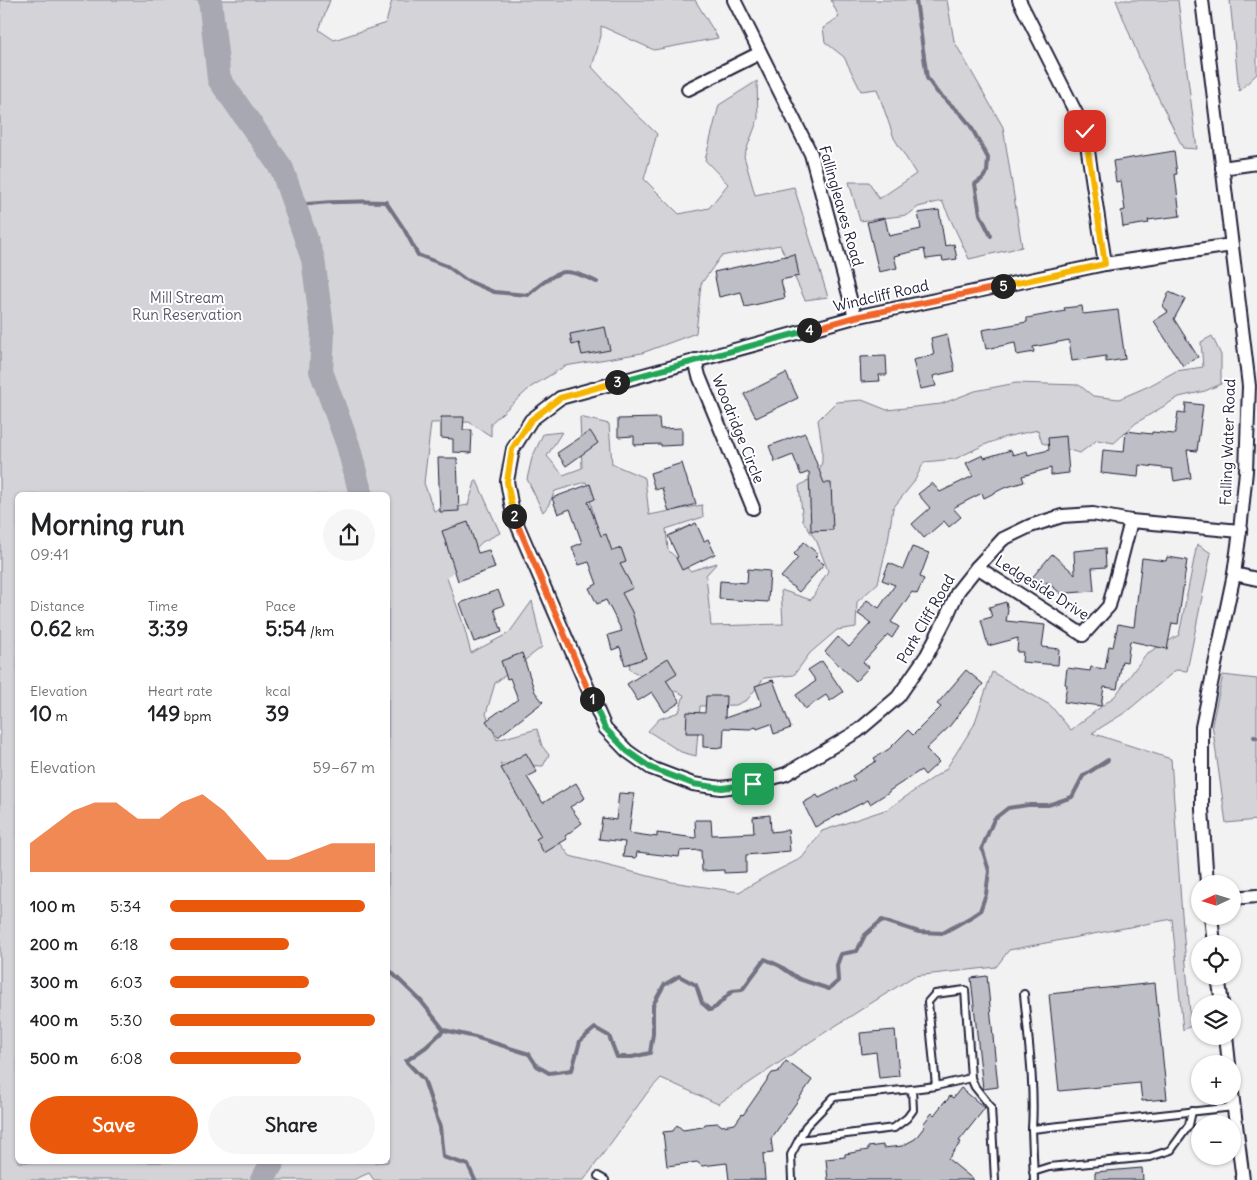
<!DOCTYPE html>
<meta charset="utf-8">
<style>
body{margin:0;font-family:Delius,sans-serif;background:#f6f6f6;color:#202124;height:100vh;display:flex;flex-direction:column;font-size:19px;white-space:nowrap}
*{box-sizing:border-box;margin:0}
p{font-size:16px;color:#757577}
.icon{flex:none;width:28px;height:28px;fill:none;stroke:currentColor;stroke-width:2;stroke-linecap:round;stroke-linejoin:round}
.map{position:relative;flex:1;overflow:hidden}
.panel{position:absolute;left:15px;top:492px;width:375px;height:672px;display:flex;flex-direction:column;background:#fff;border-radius:8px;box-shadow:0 1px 4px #0004}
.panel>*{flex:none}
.needle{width:32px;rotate:266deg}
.tools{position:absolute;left:1191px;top:875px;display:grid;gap:10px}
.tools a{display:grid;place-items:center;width:50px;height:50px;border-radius:50%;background:#fff;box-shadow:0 1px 4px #0004;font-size:25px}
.pin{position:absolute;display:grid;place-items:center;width:42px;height:42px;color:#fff;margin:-21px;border-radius:10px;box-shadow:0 2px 8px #0006}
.km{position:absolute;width:25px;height:25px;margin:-12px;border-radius:50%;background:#222;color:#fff;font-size:14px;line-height:25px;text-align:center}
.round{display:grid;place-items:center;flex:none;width:52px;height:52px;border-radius:26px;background:#f6f6f6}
.headline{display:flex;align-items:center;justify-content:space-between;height:85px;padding:0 15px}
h1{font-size:28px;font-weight:700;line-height:38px}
.stats{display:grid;grid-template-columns:repeat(3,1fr);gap:8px;height:85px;padding:5px 15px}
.stats div{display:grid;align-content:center}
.stats b{font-size:21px;font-weight:700}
.stats small{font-size:14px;font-weight:400}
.stats p{font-size:14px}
.chart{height:140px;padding:10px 15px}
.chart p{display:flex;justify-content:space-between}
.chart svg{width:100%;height:90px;margin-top:5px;fill:#ea580c;opacity:.7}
.primary-button{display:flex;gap:10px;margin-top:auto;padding:10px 15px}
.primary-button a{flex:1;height:58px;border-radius:30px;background:#ea580c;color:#fff;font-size:20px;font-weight:700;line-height:58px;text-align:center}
.primary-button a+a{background:#f6f6f6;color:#202124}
ul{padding:0 15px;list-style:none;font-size:16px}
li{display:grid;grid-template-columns:80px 60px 1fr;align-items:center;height:38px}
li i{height:12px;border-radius:6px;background:#ea580c}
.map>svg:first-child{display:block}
.green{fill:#d3d3d8;stroke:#7a7a8a;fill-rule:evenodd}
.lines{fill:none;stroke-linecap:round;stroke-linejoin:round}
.stream{stroke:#727282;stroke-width:4}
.river{stroke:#a8a8b2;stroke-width:24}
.building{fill:#bebec6;stroke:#22223b}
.lane-casing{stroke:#22223b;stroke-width:10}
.street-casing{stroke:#22223b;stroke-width:16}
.lane{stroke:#fff;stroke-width:6}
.street{stroke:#fff;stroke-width:12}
.split-1-casing{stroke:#fff;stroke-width:10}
.split-2-casing{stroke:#fff;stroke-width:10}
.split-3-casing{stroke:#fff;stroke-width:10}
.split-4-casing{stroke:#fff;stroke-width:10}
.split-5-casing{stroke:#fff;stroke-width:10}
.split-6-casing{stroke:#fff;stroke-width:10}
.split-1{stroke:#22a559;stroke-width:6}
.split-2{stroke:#f0652b;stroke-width:6}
.split-3{stroke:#f5b400;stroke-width:6}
.split-4{stroke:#22a559;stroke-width:6}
.split-5{stroke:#f0652b;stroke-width:6}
.split-6{stroke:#f5b400;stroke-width:6}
.labels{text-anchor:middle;stroke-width:4;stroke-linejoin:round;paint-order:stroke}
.street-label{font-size:15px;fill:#22223b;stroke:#fff}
.park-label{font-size:15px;fill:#57576a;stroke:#fff}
</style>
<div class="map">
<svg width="1257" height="1180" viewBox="0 0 1257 1180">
<rect width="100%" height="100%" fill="#f2f2f3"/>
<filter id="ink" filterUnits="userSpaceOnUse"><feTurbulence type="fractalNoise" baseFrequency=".02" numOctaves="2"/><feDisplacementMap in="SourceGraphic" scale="10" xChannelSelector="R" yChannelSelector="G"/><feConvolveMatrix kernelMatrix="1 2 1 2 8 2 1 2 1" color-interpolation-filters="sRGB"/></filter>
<g filter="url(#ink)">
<!-- green -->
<g class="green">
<path d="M0 0H330L319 30 334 40 386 23 392 0H695L718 38 654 50 601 26V36L592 67 625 103 657 134 644 179 679 214 709 208 728 184 705 160 719 105 757 81 758 119 744 156 755 195 794 187 828 297 805 300 780 245 721 256 701 284 696 333 642 353 565 366 531 387 491 423V436L469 422 431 423 424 483 434 511 468 505 476 479 500 533 482 542 447 578 463 623 471 653 509 633 532 601 542 647 495 683 486 714 497 740 537 729 542 746 549 755 543 766 500 764 570 856 672 882 739 892 770 874 802 858 822 831 888 809 946 769 974 725 992 672 1050 705 1071 730 1115 696 1146 654 1179 635 1197 544 1211 553 1187 671 1176 670 1126 712 1092 733 1171 759 1181 902 1191 1026 1183 1030 1172 919 1009 950 996 967 914 976 810 1042 718 1104 661 1078 647 1093 584 1180H374L369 1173 353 1180H0ZM18 495H388V1162H18Z"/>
<polygon points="831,0 947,0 954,41 1003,127 1022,247 969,259 942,201 918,207 908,215 860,221 849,182 869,182 879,199 916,174 894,138 877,89 861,91 844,57 825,42 823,28 839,17"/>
<polygon points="1116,0 1178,0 1197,149 1183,148 1140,60"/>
<polygon points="1230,0 1257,0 1257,74 1239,91"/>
<polygon points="1212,336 1221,355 1221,384 1205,391 1179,397 1136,423 1114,443 1097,440 1080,453 1042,443 1038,430 1005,437 984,445 955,459 924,462 914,482 893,508 888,541 878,583 857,602 856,627 837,630 810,653 794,675 764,678 747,700 736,705 700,706 696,756 681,752 648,731 659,719 679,712 684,695 630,670 624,623 597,530 586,482 555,491 548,506 543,512 527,479 532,458 543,434 562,432 547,456 563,475 582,468 580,417 609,424 612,464 645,478 649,515 702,505 703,517 666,529 668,550 690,571 717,563 706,575 711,626 783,624 781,590 811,600 828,571 817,542 803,521 799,486 818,474 822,462 822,446 818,420 836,402 862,400 887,410 941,404 975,391 1016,383 1079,385 1093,396 1119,399 1149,386 1176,371 1203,367 1201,342"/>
<polygon points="1223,675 1257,679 1257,820 1226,823 1212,724"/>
</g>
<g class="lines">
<!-- stream -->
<g class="stream">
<polyline points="916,0 927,78 937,92 961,114 970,125 988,158 987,172 982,179 975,184 980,214 991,236"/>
<path d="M294 205C325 202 356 201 386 202L404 229 418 255 447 266 466 280 494 292 528 295C537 287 555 272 566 272 577 272 588 278 597 282"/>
<polyline points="1254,737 1257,738"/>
<polyline points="388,969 421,1001 444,1030 426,1047 406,1061 424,1080 440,1127 443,1157 468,1165 475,1180"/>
<polyline points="444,1030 475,1037 529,1054 537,1066 549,1073 572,1070 580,1041 595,1028 609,1036 617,1057 632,1057 650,1053 653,1034 653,1005 664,985 679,976 696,985 702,1003 710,1010 716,1007 732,991 742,990 765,959 780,966 799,979 829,989 838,981 837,965 841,954 857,951 865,935 882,920 919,932 943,933 971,917 980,911 986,894 989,871 982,848 994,819 1008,808 1028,805 1048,805 1072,797 1083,776 1108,760"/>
</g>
<!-- river -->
<g class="river">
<polyline points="210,0 219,79 282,169 313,259 323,334 321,371 348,445 361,495"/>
<polyline points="262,1180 273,1162"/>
</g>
</g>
<!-- building -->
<g class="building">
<polygon points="1174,151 1177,174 1175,174 1180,216 1148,220 1149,223 1123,227 1121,211 1125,210 1121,181 1116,182 1113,161"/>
<polygon points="939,210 945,246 954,244 957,259 943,261 942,257 926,259 924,249 894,256 897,268 879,272 867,222 885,218 889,236 921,229 918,213"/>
<polygon points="795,254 799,276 781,280 785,298 745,307 741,292 719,297 714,272"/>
<polygon points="1169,292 1185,299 1174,319 1198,357 1183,366 1154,321 1168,312 1163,306"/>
<polygon points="1082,306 1083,314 1118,310 1125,359 1106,362 1106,356 1072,361 1069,340 1033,347 1034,352 1017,355 1015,343 986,349 982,330 1027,322 1027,318 1065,311 1064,308"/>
<polygon points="605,327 610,350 582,355 579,343 572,345 570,334"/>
<polygon points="947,334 955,371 933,376 936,386 920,389 913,360 934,355 931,338"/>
<polygon points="886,356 887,375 879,375 880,381 861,382 860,357"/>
<polygon points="786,373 798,398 756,418 744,394"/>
<polygon points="1186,403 1203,405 1197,451 1187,450 1191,478 1174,481 1172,469 1139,465 1138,477 1101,473 1103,450 1124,452 1126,431 1152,434 1152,432 1175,434 1178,412 1185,413"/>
<polygon points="441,417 464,417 463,430 472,430 471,453 453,452 453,439 441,438"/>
<polygon points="659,418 660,429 682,428 682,445 661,446 661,444 634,445 634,436 618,437 618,419"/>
<polygon points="590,431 598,443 566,466 557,453"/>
<polygon points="805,433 824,483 831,483 833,530 811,531 809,472 801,475 793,455 775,462 769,446"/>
<polygon points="1066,436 1069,473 1051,475 1051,468 1022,476 1024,482 1004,488 984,498 982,493 953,508 961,517 949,527 944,521 924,538 912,524 930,508 918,494 932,483 940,492 973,476 966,463 983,455 984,458 1011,450 1013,455 1027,451 1028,455 1049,450 1048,438"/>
<polygon points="438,458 457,458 459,511 440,512"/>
<polygon points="682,463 689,486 691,486 696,504 669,512 662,488 655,490 650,473"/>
<polygon points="590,484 595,499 588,502 601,536 606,534 612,551 621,548 626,562 620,564 633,588 622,593 632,612 646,658 625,665 620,647 612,650 608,635 622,631 606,600 597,604 589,588 597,584 589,562 579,565 572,547 582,543 570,509 558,514 552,498"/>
<polygon points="468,522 478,553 489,550 495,568 458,581 442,531"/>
<polygon points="696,523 704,541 708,539 715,554 682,570 676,558 678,557 668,536"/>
<polygon points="804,542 818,554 815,557 824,564 799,592 781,577 798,558 794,554"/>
<polygon points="912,547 929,553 920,577 924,579 917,594 912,592 891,622 899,627 892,638 888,635 863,662 869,667 856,681 825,652 838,637 849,647 871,623 858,614 867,600 879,608 895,585 882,580 889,563 903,569"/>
<polygon points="1105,548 1106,567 1092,568 1094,591 1068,593 1065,597 1047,582 1041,590 1030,580 1052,554 1075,574 1074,551"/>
<polygon points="1167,557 1187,560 1178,624 1172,623 1167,649 1130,641 1127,662 1122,661 1117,689 1104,687 1101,706 1085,704 1085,705 1064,702 1067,685 1065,684 1067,668 1090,671 1091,667 1105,669 1109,646 1113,647 1118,624 1134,627 1142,558 1166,561"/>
<polygon points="748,569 770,571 768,602 719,599 720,581 747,583"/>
<polygon points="498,590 504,605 494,609 502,632 474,642 460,603"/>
<polygon points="1006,602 1008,610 1006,621 1045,625 1042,647 1059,649 1058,665 1022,662 1023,652 1017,652 1018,638 988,646 981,620 992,617 989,607"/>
<polygon points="522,653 535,692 543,702 498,737 486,721 501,710 502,711 518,699 510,678 507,679 501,661"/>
<polygon points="668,658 677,673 666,680 680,702 665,712 652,692 638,701 627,684"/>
<polygon points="822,661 843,692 830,701 826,695 805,709 796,695 816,681 808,670"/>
<polygon points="966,670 983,684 948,728 926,749 939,762 925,775 921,770 889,791 889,792 870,804 868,800 815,827 803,803 817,795 819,798 855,780 852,776 876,761 874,758 889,749 908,730 913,735 941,707 937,704"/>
<polygon points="773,680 791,728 774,734 771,724 757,729 756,727 750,729 724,728 723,748 703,747 703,733 686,733 687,712 705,713 706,696 726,696 725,718 762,705 755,686"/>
<polygon points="526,753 537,772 527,777 543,803 576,783 585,798 570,807 582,823 565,836 567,839 544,853 536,839 541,836 501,768"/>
<polygon points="619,793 634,794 629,833 657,837 657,833 696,838 695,820 711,820 712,835 754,833 753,817 770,815 771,832 788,830 790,851 746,855 746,872 724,873 724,870 702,871 701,850 680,851 679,857 637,852 636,858 623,857 625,842 599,839 602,818 616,820"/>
<polygon points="987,976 998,1087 983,1089 971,978"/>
<polygon points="1155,983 1167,1099 1142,1101 1140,1083 1059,1091 1049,994"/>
<polygon points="895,1030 899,1076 879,1078 876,1052 862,1054 860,1033"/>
<polygon points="786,1061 812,1080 771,1139 773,1153 763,1154 765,1180 729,1180 727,1163 702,1166 697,1162 667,1166 663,1132 673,1131 677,1125 683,1130 703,1127 705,1124 718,1123 722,1126 735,1124 742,1114 743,1115 772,1073 778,1072"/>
<polygon points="961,1088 985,1108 959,1141 961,1142 948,1159 974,1180 828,1180 826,1159 845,1157 845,1154 868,1150 868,1147 883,1145 883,1148 902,1146 915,1139 925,1126 923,1124 932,1113 934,1115 945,1101 946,1102 950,1096 953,1098"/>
<polygon points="1142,1168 1143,1180 1095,1180 1095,1172"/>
</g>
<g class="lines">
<!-- lane casing -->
<g class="lane-casing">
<g id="lane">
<path d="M1024 994C1028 1039 1035 1084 1032 1129"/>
<polyline points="936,1086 971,1078"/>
<polyline points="799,1140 894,1128 907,1118 913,1110 912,1089"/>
<polyline points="1033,1172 1049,1167 1150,1157 1171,1150 1189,1125 1192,1111"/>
<polyline points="598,1176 605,1180"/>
<polyline points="792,1180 791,1155 806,1126 834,1097 912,1089 936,1086 928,1002 935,994 965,990 971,1078 975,1087 991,1107 995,1180"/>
<polyline points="1034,1180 1032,1129 1234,1107"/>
</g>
</g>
<!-- street casing -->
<g class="street-casing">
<g id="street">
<polyline points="734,0 811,154 855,317"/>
<polyline points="1019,0 1085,131 1105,264"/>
<polyline points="1202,0 1249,386 1246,471 1240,531 1234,574 1202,727 1202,809 1207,884"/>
<polyline points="688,89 760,53"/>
<polyline points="1222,168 1257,163"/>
<polyline points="1232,245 1105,264 855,317 560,398 531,420 513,449 507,481 513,515 605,728 627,751 651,768 693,784 721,788 753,784 786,774 858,731 898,697 927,655 945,620 958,591 977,567 1003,539 1030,526 1062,516 1093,514 1131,521 1240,531"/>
<polyline points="695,360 699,376 753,508"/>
<polyline points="977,567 1083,635 1109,606 1131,521"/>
<polyline points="1234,574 1257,579"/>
<polyline points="1232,898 1257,896"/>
<polyline points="1211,916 1214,944"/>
<polyline points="1218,976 1222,1004"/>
<polyline points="1226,1036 1229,1064"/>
<polyline points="1232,1093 1243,1180"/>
</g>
</g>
<!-- lane -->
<use href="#lane" class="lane"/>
<!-- street -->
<use href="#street" class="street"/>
</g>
</g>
<g class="lines" filter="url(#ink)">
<!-- split-1 casing -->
<g class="split-1-casing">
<polyline id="split-1" points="592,699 605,728 627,751 651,768 693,784 722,788 753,784"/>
</g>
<!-- split-2 casing -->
<g class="split-2-casing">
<polyline id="split-2" points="514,516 592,699"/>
</g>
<!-- split-3 casing -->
<g class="split-3-casing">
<polyline id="split-3" points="514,516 507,482 512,449 531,420 560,398 617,382"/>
</g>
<!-- split-4 casing -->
<g class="split-4-casing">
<polyline id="split-4" points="617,382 809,330"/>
</g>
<!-- split-5 casing -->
<g class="split-5-casing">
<polyline id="split-5" points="809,330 855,317 1003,286"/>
</g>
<!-- split-6 casing -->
<g class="split-6-casing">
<polyline id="split-6" points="1003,286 1105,264 1085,131"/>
</g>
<!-- split-1 -->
<use href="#split-1" class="split-1"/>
<!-- split-2 -->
<use href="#split-2" class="split-2"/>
<!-- split-3 -->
<use href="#split-3" class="split-3"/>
<!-- split-4 -->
<use href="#split-4" class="split-4"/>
<!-- split-5 -->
<use href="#split-5" class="split-5"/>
<!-- split-6 -->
<use href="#split-6" class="split-6"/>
</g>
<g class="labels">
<!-- street labels -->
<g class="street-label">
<text transform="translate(841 206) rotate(74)" y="5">Fallingleaves Road</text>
<text transform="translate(881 296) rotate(-13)" y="5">Windcliff Road</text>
<text transform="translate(738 429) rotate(68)" y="5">Woodridge Circle</text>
<text transform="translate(1228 442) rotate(-88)" y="5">Falling Water Road</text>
<text transform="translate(1042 588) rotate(32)" y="5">Ledgeside Drive</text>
<text transform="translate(926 619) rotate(-60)" y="5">Park Cliff Road</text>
</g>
<!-- park labels -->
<g class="park-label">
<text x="187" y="303">Mill Stream<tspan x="187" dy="17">Run Reservation</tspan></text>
</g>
</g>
</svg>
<div class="tools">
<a><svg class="needle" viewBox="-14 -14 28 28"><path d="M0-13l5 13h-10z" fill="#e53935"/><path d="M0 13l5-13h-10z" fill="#757577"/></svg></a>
<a><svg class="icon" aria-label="locate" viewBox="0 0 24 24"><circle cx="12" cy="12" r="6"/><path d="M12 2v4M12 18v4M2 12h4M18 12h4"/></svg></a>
<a><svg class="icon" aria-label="layers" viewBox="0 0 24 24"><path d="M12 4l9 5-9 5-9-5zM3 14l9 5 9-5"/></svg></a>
<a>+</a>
<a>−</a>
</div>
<div class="pin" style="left:753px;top:784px;background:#1e9e55"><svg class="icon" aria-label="arrive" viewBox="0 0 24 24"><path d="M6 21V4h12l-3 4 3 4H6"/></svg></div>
<div class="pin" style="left:1085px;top:131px;background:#d93025"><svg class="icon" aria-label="check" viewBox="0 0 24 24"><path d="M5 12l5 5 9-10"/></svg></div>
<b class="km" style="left:592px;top:699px">1</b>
<b class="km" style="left:514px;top:516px">2</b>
<b class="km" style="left:617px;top:382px">3</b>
<b class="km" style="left:809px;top:330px">4</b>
<b class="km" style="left:1003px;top:286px">5</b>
<section class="panel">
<div class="headline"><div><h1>Morning run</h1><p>09:41</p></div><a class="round"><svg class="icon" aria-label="share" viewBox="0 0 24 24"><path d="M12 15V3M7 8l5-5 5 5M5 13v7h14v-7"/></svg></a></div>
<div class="stats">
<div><p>Distance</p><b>0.62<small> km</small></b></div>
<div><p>Time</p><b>3:39</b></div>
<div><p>Pace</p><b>5:54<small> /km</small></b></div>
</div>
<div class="stats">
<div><p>Elevation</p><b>10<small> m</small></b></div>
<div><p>Heart rate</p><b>149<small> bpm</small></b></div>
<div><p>kcal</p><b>39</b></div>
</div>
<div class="chart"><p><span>Elevation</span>59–67 m</p>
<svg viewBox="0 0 160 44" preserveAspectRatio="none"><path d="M0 44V30L10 22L20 14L30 10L40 10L50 18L60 18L70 10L80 6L90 14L100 26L110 38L120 38L130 34L140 30L150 30L160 30V44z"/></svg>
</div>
<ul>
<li><b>100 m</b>5:34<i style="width:95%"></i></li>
<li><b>200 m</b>6:18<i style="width:58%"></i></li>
<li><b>300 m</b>6:03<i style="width:68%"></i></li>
<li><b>400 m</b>5:30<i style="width:100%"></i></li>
<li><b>500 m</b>6:08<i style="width:64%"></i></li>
</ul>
<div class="primary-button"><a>Save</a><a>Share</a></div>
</section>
</div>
